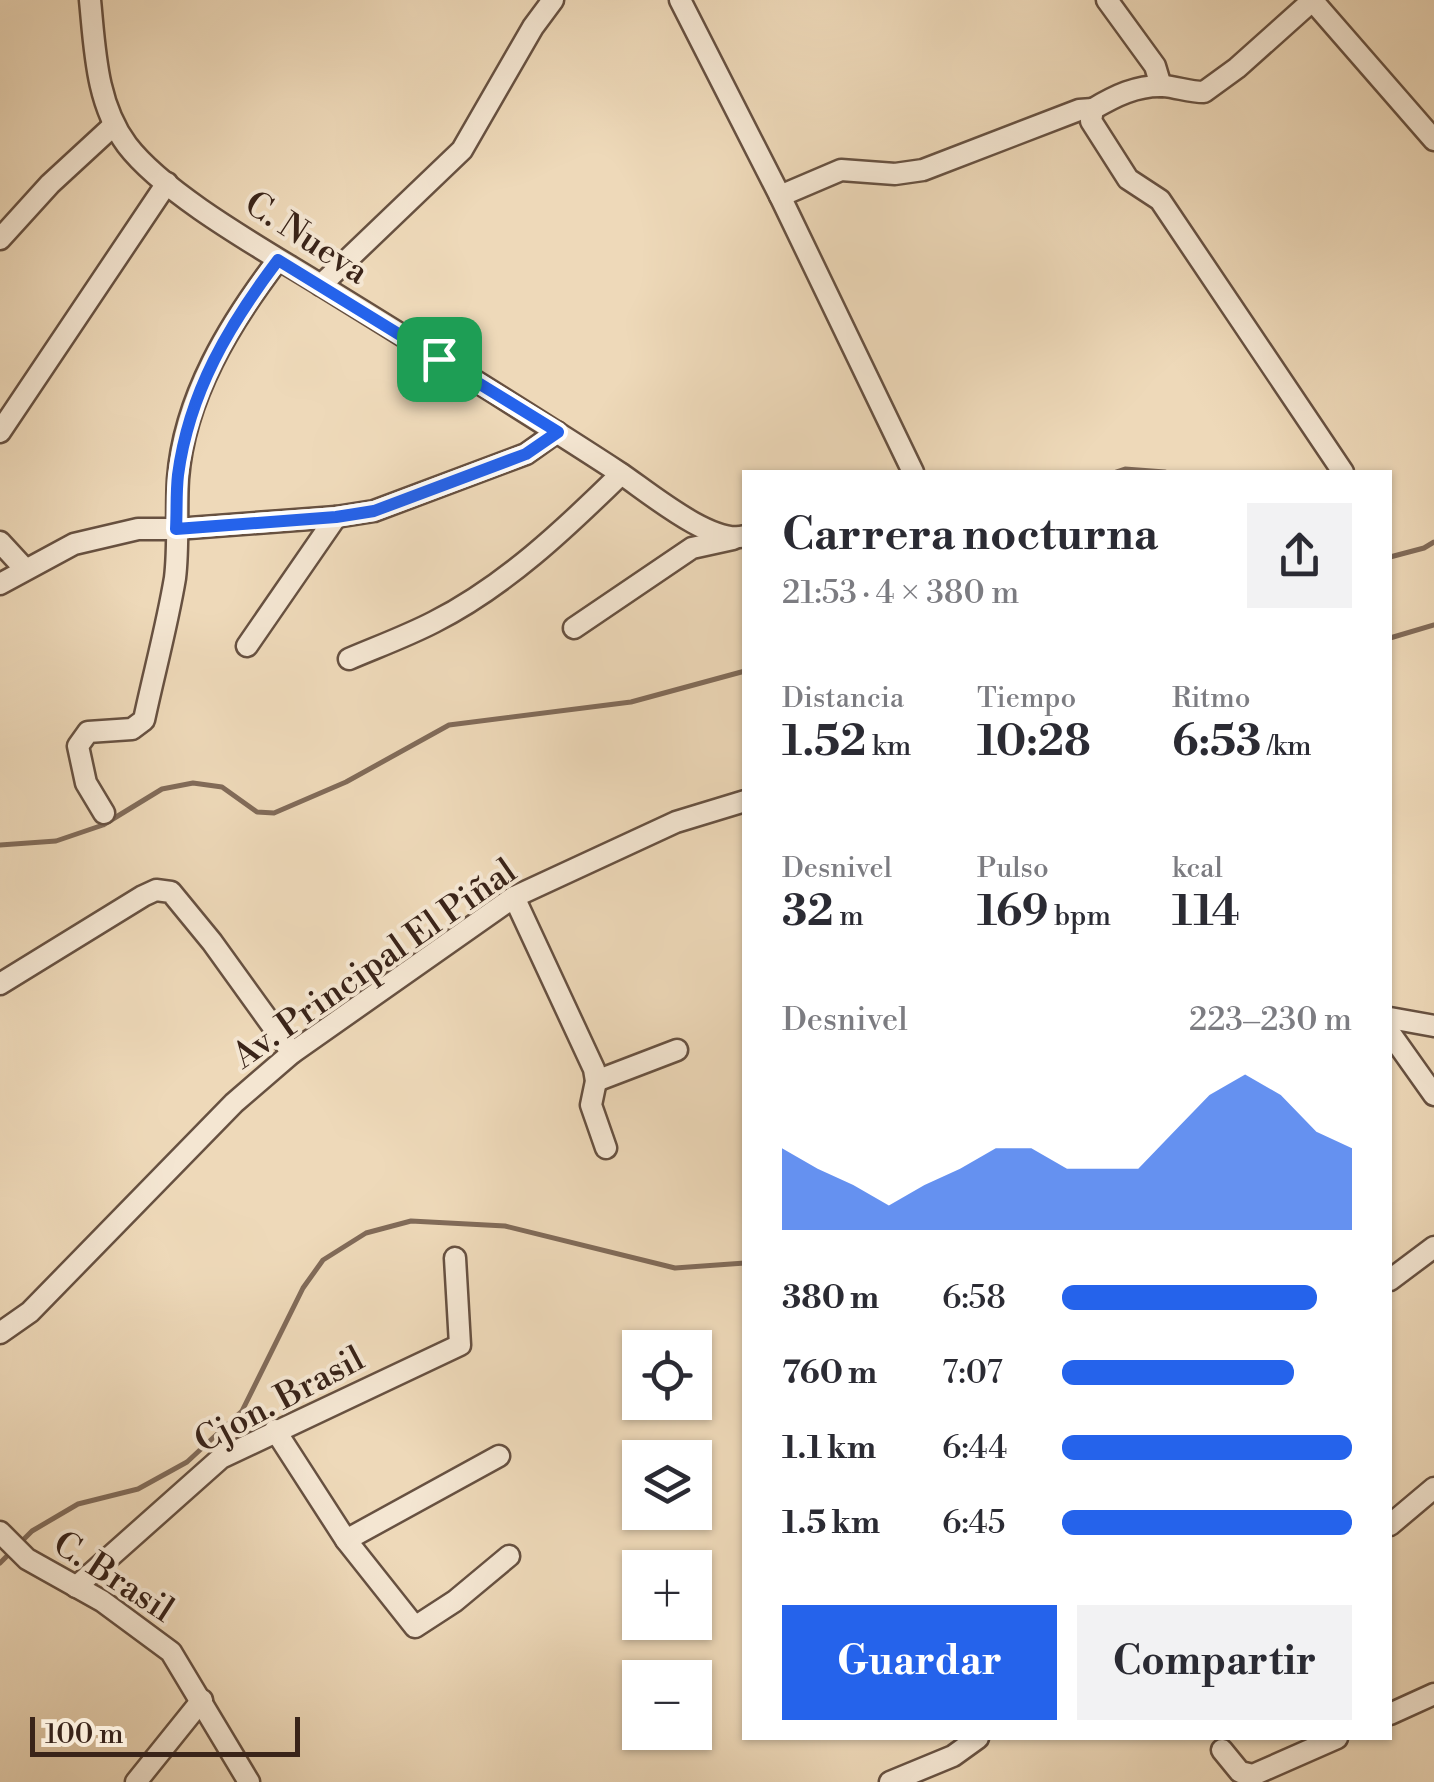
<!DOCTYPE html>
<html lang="es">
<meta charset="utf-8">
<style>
body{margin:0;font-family:"Libre Bodoni",serif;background:#f2f2f3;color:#2b2b33;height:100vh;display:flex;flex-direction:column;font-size:38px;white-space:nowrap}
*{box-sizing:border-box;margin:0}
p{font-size:32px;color:#7c7c81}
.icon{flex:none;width:55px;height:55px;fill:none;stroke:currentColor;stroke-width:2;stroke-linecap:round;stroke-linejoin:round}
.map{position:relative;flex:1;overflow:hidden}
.panel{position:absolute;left:742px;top:470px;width:650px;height:1270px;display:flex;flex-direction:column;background:#fff;border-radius:0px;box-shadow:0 2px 8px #0004}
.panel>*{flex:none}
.buttons{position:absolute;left:622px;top:1330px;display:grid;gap:20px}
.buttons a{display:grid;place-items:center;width:90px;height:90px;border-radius:0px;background:#fff;box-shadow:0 2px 8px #0004;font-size:50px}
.scale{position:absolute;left:30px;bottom:25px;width:270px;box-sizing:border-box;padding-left:10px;border:5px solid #3a2419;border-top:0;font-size:28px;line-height:35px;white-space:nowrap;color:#3a2419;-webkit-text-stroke:8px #f4e6d2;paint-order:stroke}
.pin{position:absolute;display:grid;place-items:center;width:85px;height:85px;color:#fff;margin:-42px;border-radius:20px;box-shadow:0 5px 15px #0006}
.round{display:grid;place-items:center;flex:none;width:105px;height:105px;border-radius:0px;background:#f2f2f3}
.overview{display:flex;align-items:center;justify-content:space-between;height:170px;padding:0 40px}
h1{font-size:45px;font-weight:700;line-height:75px}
.figures{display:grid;grid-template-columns:repeat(3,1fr);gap:15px;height:170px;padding:10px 40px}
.figures div{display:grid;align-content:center}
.figures b{font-size:42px;font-weight:700}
.figures small{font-size:28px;font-weight:400}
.figures p{font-size:28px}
.chart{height:280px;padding:20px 40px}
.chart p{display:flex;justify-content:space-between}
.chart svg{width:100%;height:180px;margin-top:10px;fill:#2563eb;opacity:.7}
.action{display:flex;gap:20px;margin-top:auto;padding:20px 40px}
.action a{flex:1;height:115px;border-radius:0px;background:#2563eb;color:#fff;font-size:40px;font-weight:700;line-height:115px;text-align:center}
.action a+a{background:#f2f2f3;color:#2b2b33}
ul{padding:0 40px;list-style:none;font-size:32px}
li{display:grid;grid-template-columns:160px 120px 1fr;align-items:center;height:75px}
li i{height:25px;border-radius:12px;background:#2563eb}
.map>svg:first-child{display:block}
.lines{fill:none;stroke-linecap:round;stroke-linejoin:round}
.stream{stroke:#816b59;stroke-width:5}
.street-casing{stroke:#675141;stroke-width:25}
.street{stroke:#f4e6d2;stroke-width:20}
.route-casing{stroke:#fff;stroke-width:20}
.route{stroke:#2563eb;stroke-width:12}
.labels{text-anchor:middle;stroke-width:8;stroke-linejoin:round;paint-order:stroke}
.street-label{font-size:35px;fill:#3a2419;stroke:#f4e6d2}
</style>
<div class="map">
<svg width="1434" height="1782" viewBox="0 0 1434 1782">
<rect width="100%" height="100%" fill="#eed9b9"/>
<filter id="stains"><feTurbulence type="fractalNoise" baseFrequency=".002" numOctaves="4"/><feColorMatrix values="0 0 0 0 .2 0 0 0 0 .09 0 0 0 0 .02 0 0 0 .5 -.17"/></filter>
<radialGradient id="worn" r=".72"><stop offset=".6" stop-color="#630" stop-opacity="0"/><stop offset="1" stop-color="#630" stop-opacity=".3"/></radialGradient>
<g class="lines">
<!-- stream -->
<g class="stream">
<polyline points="1116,472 1125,469 1165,472"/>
<polyline points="1390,557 1424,548 1434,542"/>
<polyline points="1390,638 1434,625"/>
<polyline points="0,845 56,841 103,825 162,789 193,783 222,787 257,812 274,813 346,782 449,725 631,702 745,671"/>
<polyline points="20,1543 32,1531 78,1504 138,1489 187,1462 242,1411 303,1288 323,1260 366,1233 411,1221 505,1226 675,1268 745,1263"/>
<polyline points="0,1563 12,1551"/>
</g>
<!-- street casing -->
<g class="street-casing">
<g id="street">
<path d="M90 0C95 50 96 103 127 145 166 196 268 252 324 287 423 348 522 409 620 473 647 491 712 546 745 536"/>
<polyline points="680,0 780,196 913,472"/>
<polyline points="1107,0 1155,66 1161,86"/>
<polyline points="1312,0 1434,140"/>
<path d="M1313 0 1237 68 1204 92C1189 92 1177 87 1163 86 1137 85 1115 96 1093 109L1091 121 1128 179 1160 200 1343 472"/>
<polyline points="780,196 841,170 895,174 923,170 1079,110 1093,109"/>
<polyline points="0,239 50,184 114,125"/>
<polyline points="321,285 462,150 533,27 553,0"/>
<polyline points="0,432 167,183"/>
<polyline points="0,542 24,568"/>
<polyline points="0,584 74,544 138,529 176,529 336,517 374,511 526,454 557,432"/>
<polyline points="574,628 692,548 733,539"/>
<polyline points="247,646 336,517"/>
<path d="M349 659C377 647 407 636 434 622 505 586 565 529 621 474"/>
<path d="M104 813 86 783 78 746 88 732 132 729 144 720C154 673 167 626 175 578 179 545 176 512 178 479 184 397 230 323 278 260"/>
<polyline points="514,897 594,1069 596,1081 591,1105 606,1148"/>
<polyline points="0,984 143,896 156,890 171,892 212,942 292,1053"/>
<polyline points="1390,1018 1434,1026"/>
<polyline points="1390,1033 1434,1095"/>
<polyline points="596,1081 677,1050"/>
<polyline points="1390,1280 1434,1247"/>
<polyline points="0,1333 30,1312 234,1103 292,1053 514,897 676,822 745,801"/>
<polyline points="275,1430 346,1540 415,1627 455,1601 509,1556"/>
<polyline points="1390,1525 1434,1488"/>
<polyline points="0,1532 27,1559 102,1601 171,1652 249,1782"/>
<polyline points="346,1540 499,1456"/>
<polyline points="76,1587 221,1458 460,1345 455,1258"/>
<polyline points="1390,1714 1434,1694"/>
<polyline points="1222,1750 1240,1772 1253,1775 1337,1738"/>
<polyline points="136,1782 202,1700"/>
<polyline points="890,1782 953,1756 978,1738"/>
</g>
</g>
<!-- street -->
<use href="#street" class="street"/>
</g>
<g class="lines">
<!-- route casing -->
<g class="route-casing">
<path id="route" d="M278 260 558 432 526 454 374 511 336 517 176 529C177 511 176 492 178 475 189 392 229 325 278 260Z"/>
</g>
<!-- route -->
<use href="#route" class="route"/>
</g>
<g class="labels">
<!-- street labels -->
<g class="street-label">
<text transform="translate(307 237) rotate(33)" y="12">C. Nueva</text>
<text transform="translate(374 963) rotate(-35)" y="12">Av. Principal El Piñal</text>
<text transform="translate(279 1399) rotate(-28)" y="12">Cjon. Brasil</text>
<text transform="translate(114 1576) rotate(33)" y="12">C. Brasil</text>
</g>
</g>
<rect width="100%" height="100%" filter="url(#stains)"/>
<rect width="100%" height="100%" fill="url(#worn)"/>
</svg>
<div class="buttons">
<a><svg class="icon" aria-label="locate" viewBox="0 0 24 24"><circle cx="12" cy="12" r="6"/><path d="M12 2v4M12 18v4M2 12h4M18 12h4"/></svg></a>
<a><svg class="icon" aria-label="layers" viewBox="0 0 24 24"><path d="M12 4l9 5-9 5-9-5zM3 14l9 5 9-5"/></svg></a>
<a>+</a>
<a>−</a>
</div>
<div class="scale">100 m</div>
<div class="pin" style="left:439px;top:359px;background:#1e9e55"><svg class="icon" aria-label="arrive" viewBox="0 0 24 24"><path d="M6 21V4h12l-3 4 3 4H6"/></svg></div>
<section class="panel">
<div class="overview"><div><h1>Carrera nocturna</h1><p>21:53 · 4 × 380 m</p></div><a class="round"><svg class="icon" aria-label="share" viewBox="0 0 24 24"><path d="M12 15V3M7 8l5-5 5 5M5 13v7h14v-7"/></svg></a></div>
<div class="figures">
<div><p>Distancia</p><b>1.52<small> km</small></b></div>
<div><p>Tiempo</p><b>10:28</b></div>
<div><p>Ritmo</p><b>6:53<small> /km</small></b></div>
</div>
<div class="figures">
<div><p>Desnivel</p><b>32<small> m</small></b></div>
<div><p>Pulso</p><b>169<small> bpm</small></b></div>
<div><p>kcal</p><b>114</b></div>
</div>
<div class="chart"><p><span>Desnivel</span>223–230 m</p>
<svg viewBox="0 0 160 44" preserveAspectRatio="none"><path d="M0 44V24L10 29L20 33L30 38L40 33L50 29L60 24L70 24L80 29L90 29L100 29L110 20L120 11L130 6L140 11L150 20L160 24V44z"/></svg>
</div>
<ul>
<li><b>380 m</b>6:58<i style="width:88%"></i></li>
<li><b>760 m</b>7:07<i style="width:80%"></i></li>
<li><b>1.1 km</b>6:44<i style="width:100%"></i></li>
<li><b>1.5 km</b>6:45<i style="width:100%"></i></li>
</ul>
<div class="action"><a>Guardar</a><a>Compartir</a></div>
</section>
</div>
